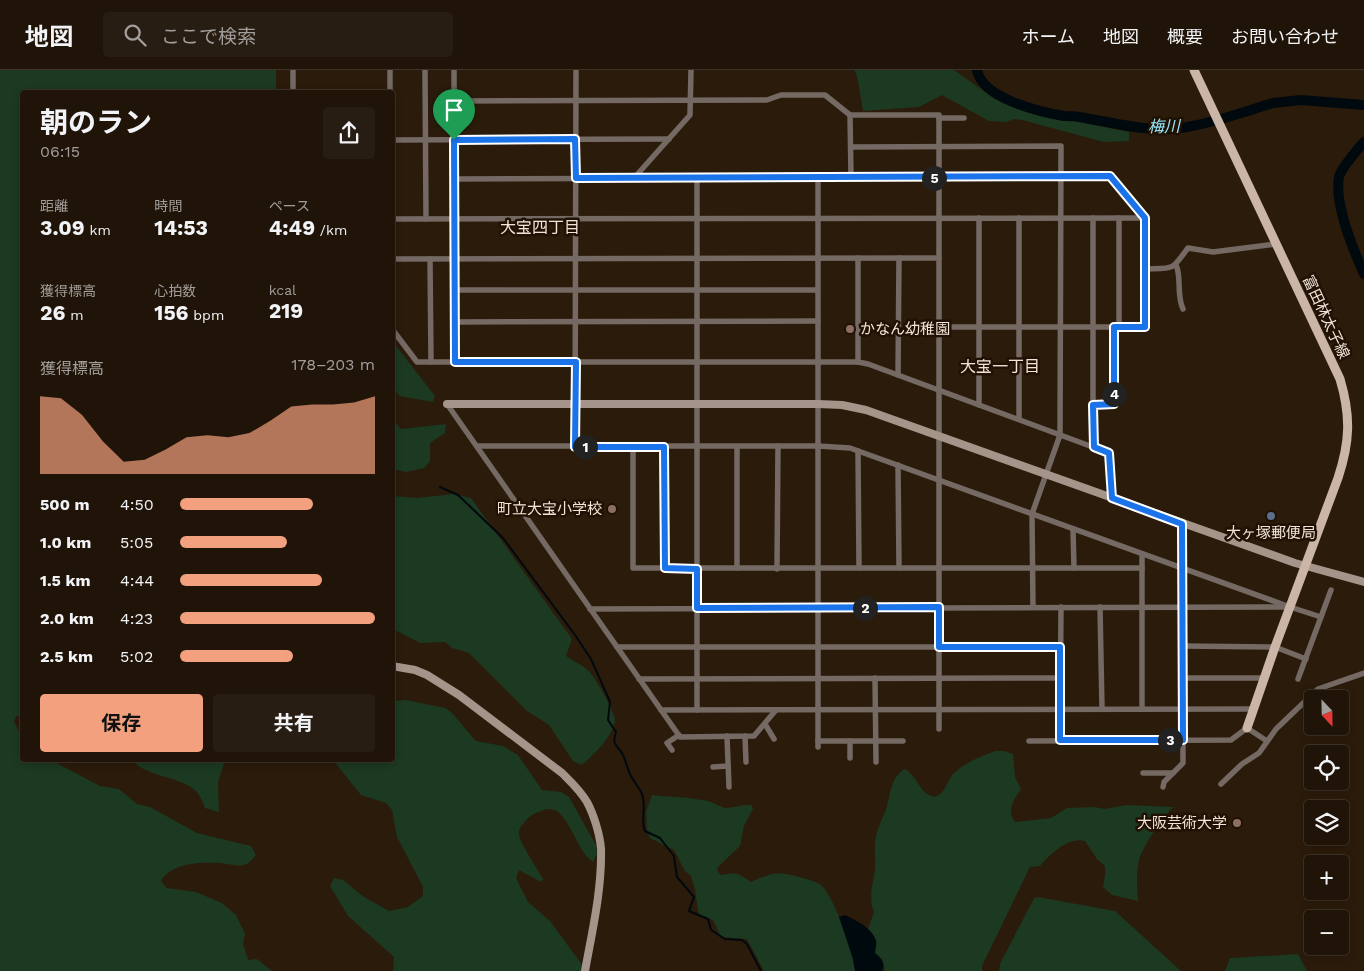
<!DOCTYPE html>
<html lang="ja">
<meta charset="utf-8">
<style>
body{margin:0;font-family:"Work Sans","Noto Sans JP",sans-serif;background:#281d12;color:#f1f3f6;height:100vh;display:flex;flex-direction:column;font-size:19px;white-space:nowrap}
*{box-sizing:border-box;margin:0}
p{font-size:16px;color:#a29e9c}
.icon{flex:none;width:28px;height:28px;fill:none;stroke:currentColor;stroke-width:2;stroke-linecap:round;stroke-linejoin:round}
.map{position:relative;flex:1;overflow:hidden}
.side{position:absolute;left:20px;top:20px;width:375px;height:672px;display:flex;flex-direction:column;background:#201408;border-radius:5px;box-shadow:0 2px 8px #0003,0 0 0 1px #3d3329}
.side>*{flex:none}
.needle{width:32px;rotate:158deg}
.tools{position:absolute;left:1304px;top:620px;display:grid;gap:10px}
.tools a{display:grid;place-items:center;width:45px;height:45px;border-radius:5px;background:#201408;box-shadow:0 2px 8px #0003,0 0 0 1px #3d3329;font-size:25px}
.pin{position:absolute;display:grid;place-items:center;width:42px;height:42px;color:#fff;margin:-51px -21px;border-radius:50% 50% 50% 0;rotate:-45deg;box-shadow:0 0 5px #0007}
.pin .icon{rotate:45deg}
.km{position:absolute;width:25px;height:25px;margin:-12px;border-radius:50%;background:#222;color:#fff;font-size:14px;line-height:25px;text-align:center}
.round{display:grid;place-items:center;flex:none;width:52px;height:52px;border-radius:5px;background:#281d12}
.overview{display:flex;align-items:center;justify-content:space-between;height:85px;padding:0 20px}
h1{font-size:28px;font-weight:700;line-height:38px}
.figures{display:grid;grid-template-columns:repeat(3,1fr);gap:8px;height:85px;padding:5px 20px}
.figures div{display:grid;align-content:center}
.figures b{font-size:21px;font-weight:700}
.figures small{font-size:14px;font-weight:400}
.figures p{font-size:14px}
.chart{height:140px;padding:10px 20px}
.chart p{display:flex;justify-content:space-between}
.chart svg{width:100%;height:90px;margin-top:5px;fill:#f2a07e;opacity:.7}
.cta{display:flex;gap:10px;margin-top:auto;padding:10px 20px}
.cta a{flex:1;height:58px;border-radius:5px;background:#f2a07e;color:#111;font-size:20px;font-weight:700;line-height:58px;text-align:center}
.cta a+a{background:#281d12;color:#f1f3f6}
ul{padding:0 20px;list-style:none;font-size:16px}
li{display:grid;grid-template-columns:80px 60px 1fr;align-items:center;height:38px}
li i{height:12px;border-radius:6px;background:#f2a07e}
header{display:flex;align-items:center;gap:30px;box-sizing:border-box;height:70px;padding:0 25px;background:#201408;border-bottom:1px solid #3d3329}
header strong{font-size:24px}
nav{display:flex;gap:28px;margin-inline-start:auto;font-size:18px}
.search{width:350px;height:45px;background:#281d12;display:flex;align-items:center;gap:12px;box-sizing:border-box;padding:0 18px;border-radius:5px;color:#a29e9c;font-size:19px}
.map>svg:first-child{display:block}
.green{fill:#1c3921}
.water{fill:#00090e}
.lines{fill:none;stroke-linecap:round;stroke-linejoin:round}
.stream{stroke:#00090e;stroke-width:2}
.river{stroke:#00090e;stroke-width:10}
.street{stroke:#746963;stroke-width:5.5}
.secondary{stroke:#a59489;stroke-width:8}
.primary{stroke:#cbb5a7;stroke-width:9}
.route-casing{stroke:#fff;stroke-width:10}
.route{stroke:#1a73e8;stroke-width:6}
.education-dot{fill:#8d6e63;stroke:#211103;stroke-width:2}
.service-dot{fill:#5c6f8a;stroke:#211103;stroke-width:2}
.labels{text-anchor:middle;stroke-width:5;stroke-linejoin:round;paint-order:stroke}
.street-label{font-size:15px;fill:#f0e4da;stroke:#211103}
.poi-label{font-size:15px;fill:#f0e4da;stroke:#211103;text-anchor:end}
.water-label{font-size:16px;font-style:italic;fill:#95e9fd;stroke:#211103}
.neighbourhood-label{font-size:16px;fill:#f0e4da;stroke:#211103}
</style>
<header>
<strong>地図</strong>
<div class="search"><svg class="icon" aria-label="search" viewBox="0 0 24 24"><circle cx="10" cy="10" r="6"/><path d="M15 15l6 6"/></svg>ここで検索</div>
<nav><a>ホーム</a><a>地図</a><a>概要</a><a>お問い合わせ</a></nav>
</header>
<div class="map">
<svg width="1364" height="901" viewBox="0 0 1364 901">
<rect width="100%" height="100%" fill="#2b1b0b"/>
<!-- green -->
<g class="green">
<path d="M0 0H276V22H22V644L16 647 14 651 20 664 22 666V690H51L100 716 119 719 137 734 150 737 197 763 251 776 256 785C252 789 250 793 244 795 238 797 228 794 221 793 201 792 172 792 161 811L167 818 196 822 222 833 236 845 245 864 243 873 248 890 257 889 272 901H0Z"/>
<polygon points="854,0 954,0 992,27 1040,44 1129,62 1129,71 1104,72 1022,50 1014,49 1006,52 989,51 942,25 919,37 863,41 857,6"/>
<polygon points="393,272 435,326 433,332 399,326 393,315"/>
<polygon points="393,349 401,359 446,354 445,363 430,373 430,391 424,398 406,402 393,399"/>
<path d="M453 424 471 428 572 569 566 586C573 591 583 595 589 601 595 607 617 645 615 652 610 670 595 683 582 695L573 691 549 655 527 641 469 583 452 578 445 572 420 573 393 559V426L417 428Z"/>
<path d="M406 630 445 638 452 643 476 671 503 676 518 685 542 720 561 722 569 727 596 775 597 784 593 792C574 780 568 732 544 740 534 743 529 746 522 755 520 757 518 762 519 765 520 773 539 801 543 809L541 812 519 800 516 808 528 832 550 851 583 896 581 901H393L394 887 348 846 330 816 334 808 343 810 364 827 389 841 408 837 423 826V817L397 767 392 740 386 733 361 725 333 690H392L393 631Z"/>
<path d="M995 681H1004L1013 684 1015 707 1021 719C1014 729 1006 741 1015 752L1051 748 1067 738 1095 737 1104 739 1127 735 1174 737C1164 744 1142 778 1139 790 1136 803 1137 818 1138 831L1112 825 1103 817 1105 805V796L1097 789 1085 771C1069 766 1049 785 1040 796L1030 797 982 896V901H885L882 889 875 883 876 870 868 859 874 842C868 829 873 813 875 800 876 791 874 782 875 773 876 759 883 749 887 736 891 722 891 707 905 699 916 705 919 720 929 725 933 727 937 727 940 724 946 719 948 710 953 704 964 693 981 686 995 681Z"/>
<path d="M132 690H225L218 712 219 742 205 738C203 733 200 725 196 721 178 705 148 708 132 690Z"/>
<path d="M652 725C670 727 689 727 707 731 713 732 719 736 725 738 727 739 745 734 752 735L753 739 744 756 740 776 717 798 718 802 721 805C737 802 738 803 751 812 772 803 776 801 799 807 806 809 815 811 821 815 833 825 850 874 853 890 854 894 854 897 855 901H764L747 869 721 867 713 850 700 845 698 841 695 819 691 806 685 801 674 780 650 768 647 760 646 742Z"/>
<polygon points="1038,827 1115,841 1181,901 999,901 1000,894 1034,828"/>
<polygon points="1298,884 1307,901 1225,901 1230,888"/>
</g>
<!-- water -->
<path class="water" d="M845 845C855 850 873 858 876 871 877 874 875 880 875 883 881 888 886 893 882 901H855L853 889 839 847Z"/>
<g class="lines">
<!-- stream -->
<path class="stream" d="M440 417 458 425 503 468 575 565 591 589 607 625 610 632 608 650 616 662C611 676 618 675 623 685 626 691 627 698 630 704 633 711 639 717 642 724 647 738 640 750 645 761L660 768 674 786 677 807 694 827 689 841 708 849 711 860 725 869 742 870 747 874 761 901"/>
<!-- river -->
<g class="river">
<path d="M977 0C982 28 1039 42 1064 46 1069 46 1074 46 1079 47 1111 52 1141 61 1173 59 1204 56 1244 42 1273 33L1301 30 1364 35"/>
<path d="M1364 72C1358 79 1341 98 1339 107 1334 134 1353 179 1364 204"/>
</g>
<!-- street -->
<g class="street">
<polyline points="293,0 293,22"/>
<polyline points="390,0 390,22"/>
<polyline points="425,0 426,149"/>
<polyline points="454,0 455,292"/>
<polyline points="454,31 767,30 781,25 825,25 850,45 939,45 939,659"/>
<polyline points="850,45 851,107"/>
<polyline points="939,48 964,48"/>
<polyline points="392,70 669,69"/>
<polyline points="851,77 1061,76 1060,365 1032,444 1033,537"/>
<polyline points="635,107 690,45 691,0"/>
<polyline points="818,107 818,677"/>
<polyline points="697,108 697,640"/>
<polyline points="454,109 1110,107 1145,148 1145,257 939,257"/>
<polyline points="1019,148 1019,349"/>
<polyline points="1093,148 1093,377"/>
<polyline points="1119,148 1119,257"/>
<polyline points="392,149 1145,148"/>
<polyline points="858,188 858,292"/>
<polyline points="392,189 939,188"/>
<polyline points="430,189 431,292"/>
<path d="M1176 195C1182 208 1176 224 1183 239"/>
<path d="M1145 199C1175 198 1171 201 1188 178L1213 182 1276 174"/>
<polyline points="455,220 817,220"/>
<polyline points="455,252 818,251"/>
<polyline points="392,259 417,292 858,292 868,294 1109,383 1112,428"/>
<polyline points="898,305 899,188"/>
<polyline points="447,334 680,667 754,666 776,640"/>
<polyline points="979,335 979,148"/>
<polyline points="1093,335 1114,334 1114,257"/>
<polyline points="477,376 818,376 850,378 1290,537 1321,547"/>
<polyline points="575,377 576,0"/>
<polyline points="633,377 633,498 1142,498"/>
<polyline points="664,377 665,499"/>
<polyline points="737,377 737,498"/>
<polyline points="858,381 859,498"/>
<polyline points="898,395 899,498"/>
<polyline points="1073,459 1074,498"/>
<polyline points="1142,484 1142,639"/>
<polyline points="777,499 778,376"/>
<polyline points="1100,537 1102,639"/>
<polyline points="590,539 1285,537"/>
<polyline points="1182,576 1275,577 1306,589"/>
<polyline points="617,577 1060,577"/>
<polyline points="875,608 876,692"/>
<polyline points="1182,608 1264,608"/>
<polyline points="639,609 1060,608"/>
<polyline points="1298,609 1331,520"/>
<polyline points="661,640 1253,639"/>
<polyline points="765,654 774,669"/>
<polyline points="727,666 729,717"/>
<polyline points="745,666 746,692"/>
<polyline points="1060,670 1061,537"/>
<polyline points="818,671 903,671"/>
<polyline points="850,671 850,688"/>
<polyline points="1029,671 1231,670 1247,658 1267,671"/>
<polyline points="672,680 667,673 679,665"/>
<polyline points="713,697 728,696"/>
<polyline points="1143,703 1173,703"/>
<polyline points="1221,714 1242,694 1259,683 1276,659 1318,619 1364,603"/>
<polyline points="1163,717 1164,712 1183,693 1182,454"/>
</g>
<!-- secondary -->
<g class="secondary">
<polyline points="447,334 818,334 842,335 866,340 1295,493 1364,512"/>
<path d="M392 596 415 600 427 605 459 625 562 703C571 712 580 720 587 732 594 745 600 765 601 779 602 820 592 862 585 901"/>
</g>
<!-- primary -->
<path class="primary" d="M1194 0 1340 309C1351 346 1350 372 1338 408L1275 577 1247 658"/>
</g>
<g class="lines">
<!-- route casing -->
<g class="route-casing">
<polygon id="route" points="575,69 576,108 1110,106 1145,148 1145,257 1114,257 1114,334 1093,335 1094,377 1109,383 1112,428 1182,454 1183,670 1060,670 1060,577 939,577 939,537 697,538 697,499 665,498 664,377 575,377 576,292 455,292 454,70"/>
</g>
<!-- route -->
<use href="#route" class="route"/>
</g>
<!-- markers -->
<g class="education-dot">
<circle cx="850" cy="259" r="5"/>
<circle cx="612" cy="439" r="5"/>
<circle cx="1237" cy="753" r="5"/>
</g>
<circle class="service-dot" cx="1271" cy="446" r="5"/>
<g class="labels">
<!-- street labels -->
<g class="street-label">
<text transform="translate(1326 247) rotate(65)" y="5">富田林太子線</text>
</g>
<!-- poi labels -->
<g class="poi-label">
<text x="860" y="264" text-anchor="start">かなん幼稚園</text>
<text x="602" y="444">町立大宝小学校</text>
<text x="1271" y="468" text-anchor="middle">大ヶ塚郵便局</text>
<text x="1227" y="758">大阪芸術大学</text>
</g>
<!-- water labels -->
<g class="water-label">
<text transform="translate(1164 56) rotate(-1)" y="6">梅川</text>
</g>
<!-- neighbourhood labels -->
<g class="neighbourhood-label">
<text x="540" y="163">大宝四丁目</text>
<text x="1000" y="302">大宝一丁目</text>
</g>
</g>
</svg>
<div class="tools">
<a><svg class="needle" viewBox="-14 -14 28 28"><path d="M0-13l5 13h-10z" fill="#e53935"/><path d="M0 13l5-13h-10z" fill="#a29e9c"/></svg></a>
<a><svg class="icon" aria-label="locate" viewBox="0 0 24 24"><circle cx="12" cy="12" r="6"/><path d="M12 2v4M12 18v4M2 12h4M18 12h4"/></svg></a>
<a><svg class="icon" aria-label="layers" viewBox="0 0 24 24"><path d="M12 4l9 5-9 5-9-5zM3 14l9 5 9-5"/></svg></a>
<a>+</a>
<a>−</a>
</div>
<div class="pin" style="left:454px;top:70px;background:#1e9e55"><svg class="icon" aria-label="arrive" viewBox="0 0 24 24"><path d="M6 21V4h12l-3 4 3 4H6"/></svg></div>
<b class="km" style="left:585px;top:377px">1</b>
<b class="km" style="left:865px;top:538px">2</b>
<b class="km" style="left:1170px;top:670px">3</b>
<b class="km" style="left:1114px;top:324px">4</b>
<b class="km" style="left:934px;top:108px">5</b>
<section class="side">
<div class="overview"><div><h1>朝のラン</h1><p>06:15</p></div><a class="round"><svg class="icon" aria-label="share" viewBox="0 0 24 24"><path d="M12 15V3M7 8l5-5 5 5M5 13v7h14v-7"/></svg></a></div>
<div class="figures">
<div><p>距離</p><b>3.09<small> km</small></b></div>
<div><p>時間</p><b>14:53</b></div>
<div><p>ペース</p><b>4:49<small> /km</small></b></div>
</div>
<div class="figures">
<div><p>獲得標高</p><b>26<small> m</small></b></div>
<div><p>心拍数</p><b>156<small> bpm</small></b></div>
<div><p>kcal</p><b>219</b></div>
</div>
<div class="chart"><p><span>獲得標高</span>178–203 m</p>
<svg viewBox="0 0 160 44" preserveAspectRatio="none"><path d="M0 44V6L10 7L20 15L30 28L40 38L50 37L60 32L70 26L80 25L90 26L100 24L110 18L120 11L130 10L140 10L150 9L160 6V44z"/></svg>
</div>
<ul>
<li><b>500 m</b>4:50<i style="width:68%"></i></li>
<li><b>1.0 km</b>5:05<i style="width:55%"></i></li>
<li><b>1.5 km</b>4:44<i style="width:73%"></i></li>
<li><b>2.0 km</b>4:23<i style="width:100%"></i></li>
<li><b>2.5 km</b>5:02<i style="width:58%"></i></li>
</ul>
<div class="cta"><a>保存</a><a>共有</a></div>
</section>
</div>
